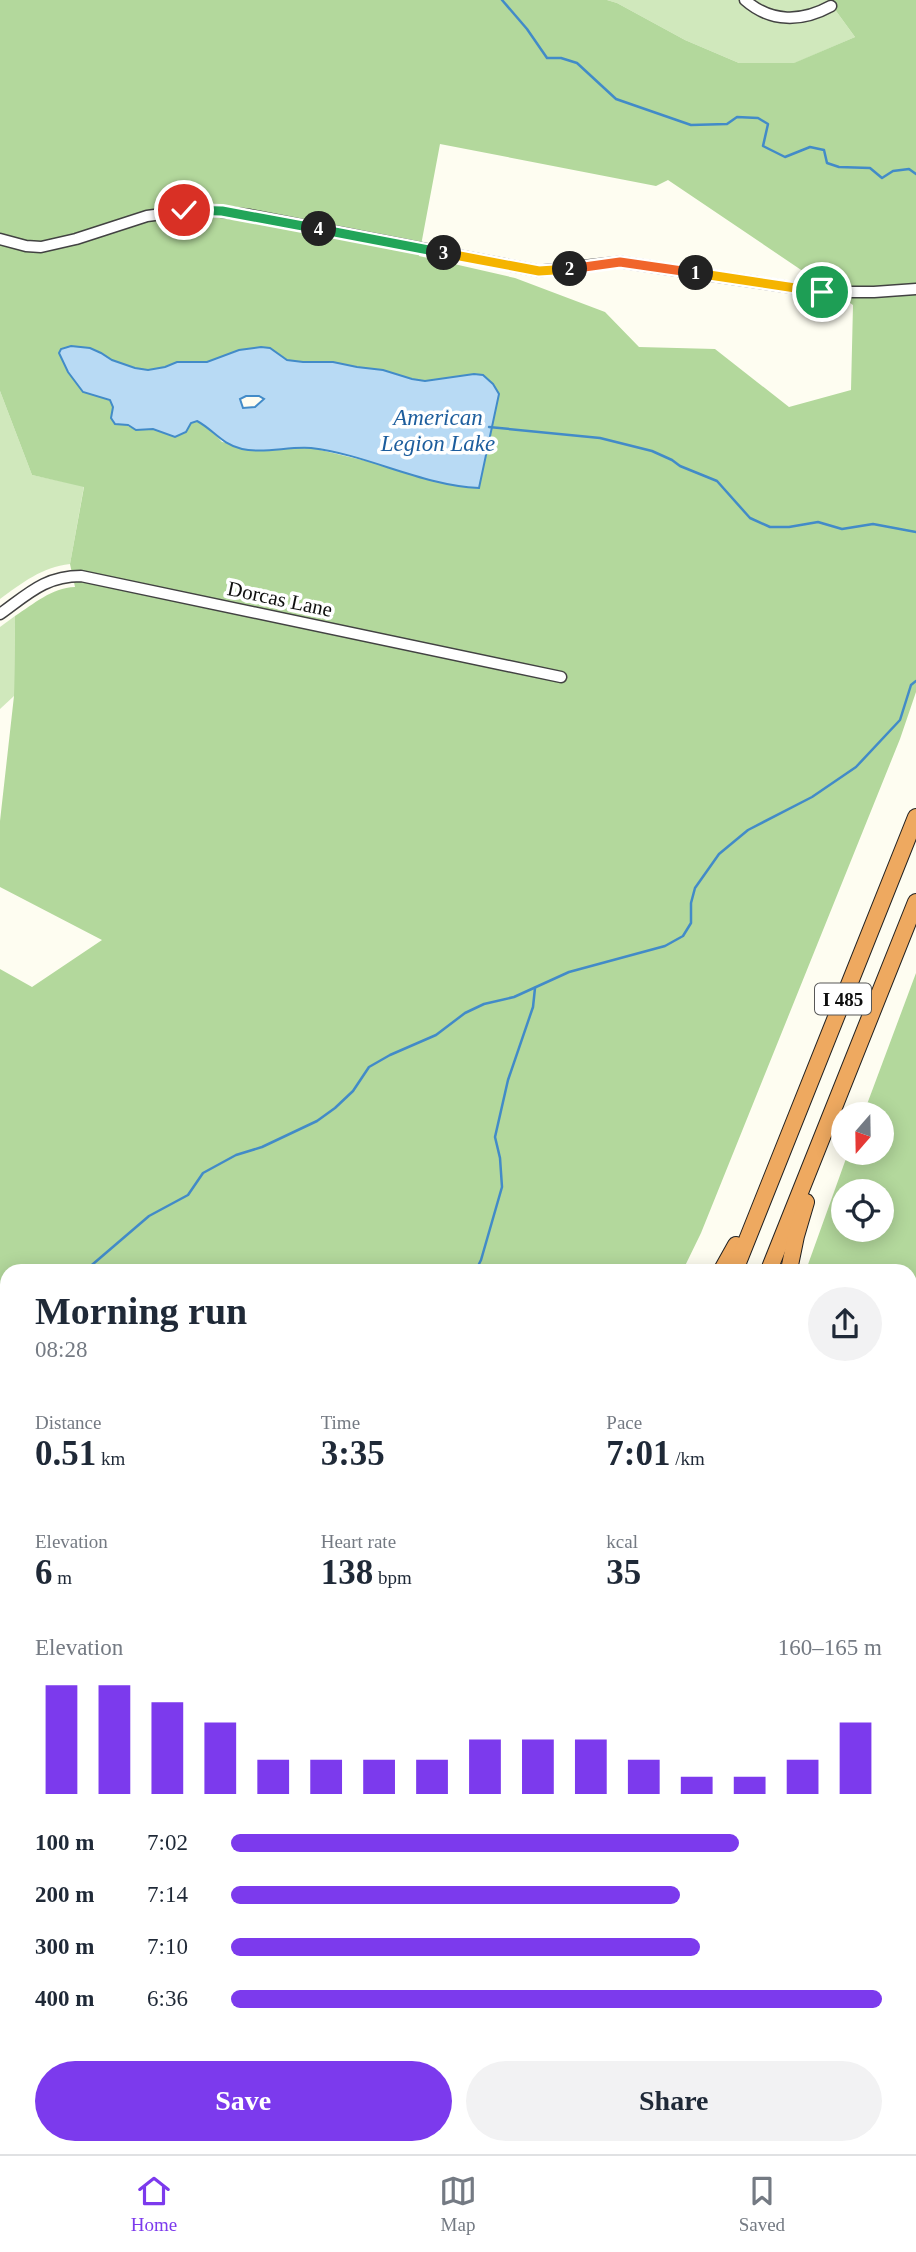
<!DOCTYPE html>
<meta charset="utf-8">
<style>
body{margin:0;font-family:Georgia,serif;background:#f2f2f3;color:#1f2937;height:100vh;display:flex;flex-direction:column;font-size:26px;white-space:nowrap}
*{box-sizing:border-box;margin:0}
p{font-size:23px;color:#747a83}
.icon{flex:none;width:38px;height:38px;fill:none;stroke:currentColor;stroke-width:2;stroke-linecap:round;stroke-linejoin:round}
.map{position:relative;flex:1;overflow:hidden}
.side{position:absolute;left:0px;top:1264px;width:917px;height:891px;display:flex;flex-direction:column;background:#fff;border-radius:21px 21px 0 0;box-shadow:0 4px 18px #0003}
.side>*{flex:none}
.needle{width:46px;rotate:200deg}
.buttons{position:absolute;left:831px;top:1102px;display:grid;gap:14px}
.buttons a{display:grid;place-items:center;width:63px;height:63px;border-radius:50%;background:#fff;box-shadow:0 4px 18px #0003;font-size:35px}
.pin{position:absolute;display:grid;place-items:center;width:60px;height:60px;color:#fff;margin:-30px;border:4px solid #fff;border-radius:50%;box-shadow:0 2px 7px #0007}
.km{position:absolute;width:35px;height:35px;margin:-18px;border-radius:50%;background:#222;color:#fff;font-size:19px;line-height:35px;text-align:center}
.round{display:grid;place-items:center;flex:none;width:74px;height:74px;border-radius:37px;background:#f2f2f3}
.overview{display:flex;align-items:center;justify-content:space-between;height:119px;padding:0 35px}
h1{font-size:38px;font-weight:600;line-height:52px}
.figures{display:grid;grid-template-columns:repeat(3,1fr);gap:10px;height:119px;padding:7px 35px}
.figures div{display:grid;align-content:center}
.figures b{font-size:35px;font-weight:600}
.figures small{font-size:19px;font-weight:400}
.figures p{font-size:19px}
.chart{height:196px;padding:14px 35px}
.chart p{display:flex;justify-content:space-between}
.chart svg{width:100%;height:126px;margin-top:7px;stroke:#7c3aed;stroke-width:6}
.primary-button{display:flex;gap:14px;margin-top:auto;padding:14px 35px}
.primary-button a{flex:1;height:80px;border-radius:42px;background:#7c3aed;color:#fff;font-size:28px;font-weight:600;line-height:80px;text-align:center}
.primary-button a+a{background:#f2f2f3;color:#1f2937}
ul{padding:0 35px;list-style:none;font-size:23px}
li{display:grid;grid-template-columns:112px 84px 1fr;align-items:center;height:52px}
li i{height:18px;border-radius:9px;background:#7c3aed}
.tabs{display:flex;justify-content:space-around;align-items:center;height:98px;border-top:2px solid #e0e1e3;background:#fff;font-size:19px;color:#747a83}
.tabs a{display:grid;justify-items:center;gap:4px}
.tabs .current{color:#7c3aed}
.map>svg:first-child{display:block}
.green{fill:#d0e8bc}
.forest{fill:#b3d89c;fill-rule:evenodd}
.water{fill:#b8daf4;stroke:#428bc8;stroke-width:2;fill-rule:evenodd}
.lines{fill:none;stroke-linecap:round;stroke-linejoin:round}
.stream{stroke:#428bc8;stroke-width:2.5}
.minor-casing{stroke:#424242;stroke-width:13}
.highway-casing{stroke:#202020;stroke-width:18}
.minor{stroke:#fff;stroke-width:10}
.highway{stroke:#eea960;stroke-width:16}
.split-1-casing{stroke:#fff;stroke-width:14}
.split-2-casing{stroke:#fff;stroke-width:14}
.split-3-casing{stroke:#fff;stroke-width:14}
.split-4-casing{stroke:#fff;stroke-width:14}
.split-5-casing{stroke:#fff;stroke-width:14}
.split-1{stroke:#f5b400;stroke-width:9}
.split-2{stroke:#f0652b;stroke-width:9}
.split-3{stroke:#f5b400;stroke-width:9}
.split-4{stroke:#22a559;stroke-width:9}
.split-5{stroke:#22a559;stroke-width:9}
.labels{text-anchor:middle;stroke-width:7;stroke-linejoin:round;paint-order:stroke}
.shield{fill:#fff;stroke:#575757;stroke-width:2}
.shield-label{font-size:19px;font-weight:bold;fill:#0f0f0f}
.street-label{font-size:21px;fill:#0f0f0f;stroke:#fff}
.water-label{font-size:23px;font-style:italic;fill:#1c5d9d;stroke:#fff}
</style>
<div class="map">
<svg width="916" height="2154" viewBox="0 0 916 2154">
<rect width="100%" height="100%" fill="#fefdf1"/>
<!-- green -->
<g class="green">
<polygon points="607,0 828,0 855,37 795,63 739,63 685,40 617,3"/>
<path d="M0 391 32 475 84 486 70 564C42 567 22 583 0 599Z"/>
<polygon points="15,616 14,696 0,709 0,627"/>
<polygon points="7,1475 7,1569 0,1566 0,1496"/>
<polygon points="7,1604 7,1659 0,1665 0,1609"/>
<polygon points="7,1746 7,1918 0,1909 0,1752"/>
<polygon points="0,1948 7,1957 7,1976 0,1982"/>
<polygon points="7,2005 7,2147 121,2147 122,2154 0,2154 0,2009"/>
<rect x="143" y="2147" width="169" height="7"/>
</g>
<!-- forest -->
<g class="forest">
<path d="M0 0H607L617 3 685 40 739 63H794L855 37 828 0H916V692L900 739 701 1233 683 1270H7V1509L0 1506V969L32 987 102 940 0 887V821L14 696 15 616C34 604 51 588 75 587L70 564 84 487 32 475 0 391ZM440 144 656 186 668 180 853 305 851 390 789 407 715 349 639 347 605 312 515 278 419 256ZM270 348 287 360 303 362H333L357 367 383 370 412 379 425 381 474 374 486 377 499 394 479 488 312 448 287 447 266 449 222 442 208 427 197 421 191 423 176 437 153 429 136 430 111 418 113 406 111 400 68 372 59 353H101L112 360 135 368 148 370 165 367 177 362H207L239 350Z"/>
<path d="M916 973V1751L910 1754V1270H806L848 1153H882V1115H863ZM844 1192H882V1230H844Z"/>
<polygon points="7,1659 7,1746 0,1752 0,1665"/>
<polygon points="910,1939 916,1941 916,2154 539,2154 548,2147 910,2147"/>
</g>
<!-- water -->
<path class="water" d="M71 346 90 348 101 353 112 360 135 368 148 370 165 367 177 362H207L239 350 261 347 270 348 287 360 303 362H333L357 367 383 370 412 379 425 381 474 374 483 375 493 384 499 394 479 488C420 485 369 455 311 448 289 446 264 454 242 449 221 444 214 430 197 421L191 423 186 432 175 437 153 429 136 430 128 425 115 424 111 418 113 407 110 400 83 392 68 372 59 353 61 349ZM246 396H259L264 399 255 407 243 408 240 399Z"/>
<g class="lines">
<!-- stream -->
<g class="stream">
<polyline points="502,0 527,29 547,58 561,58 577,63 616,99 691,125 727,124 737,117 758,118 768,124 763,146 785,157 810,147 824,150 827,163 839,167 870,168 882,178 893,171 909,169 916,174"/>
<polyline points="489,427 600,438 652,451 672,460 680,466 717,481 750,518 770,527 789,527 818,522 842,529 873,524 916,532"/>
<polyline points="86,1270 149,1216 188,1195 203,1173 236,1155 262,1147 317,1121 335,1108 353,1091 369,1067 390,1055 436,1035 465,1013 484,1004 514,997 569,972 665,946 683,936 691,923 691,903 695,888 719,854 748,830 812,797 856,767 900,720 911,685 916,681"/>
<polyline points="476,1270 481,1260 502,1187 500,1158 495,1137 508,1080 533,1007 535,988"/>
<polyline points="0,1373 7,1365"/>
<polyline points="910,1397 916,1386"/>
<polyline points="0,1804 7,1796"/>
<polyline points="910,2102 916,2104"/>
</g>
<!-- minor casing -->
<g class="minor-casing">
<g id="minor">
<path d="M745 0C771 23 802 22 831 6"/>
<polyline points="0,239 26,246 41,247 76,239 147,216 200,209 249,215 539,271 620,262 822,292 874,292 916,289"/>
<path d="M0 614C28 594 45 576 81 576L561 677"/>
<polyline points="0,1583 4,1575"/>
<polyline points="910,1887 916,1889"/>
<polyline points="910,1903 916,1905"/>
<polyline points="0,1938 7,1946"/>
<polyline points="126,2147 127,2154"/>
</g>
</g>
<!-- highway casing -->
<g class="highway-casing">
<g id="highway">
<polyline points="722,1270 736,1245"/>
<polyline points="735,1270 916,817"/>
<polyline points="769,1270 916,902"/>
<polyline points="789,1270 796,1236 806,1202"/>
<polyline points="323,2154 323,2147"/>
<polyline points="382,2154 385,2147"/>
<polyline points="415,2154 418,2147"/>
<polyline points="487,2154 495,2147"/>
</g>
</g>
<!-- minor -->
<use href="#minor" class="minor"/>
<!-- highway -->
<use href="#highway" class="highway"/>
</g>
<g class="lines">
<!-- split-1 casing -->
<g class="split-1-casing">
<polyline id="split-1" points="696,273 822,292"/>
</g>
<!-- split-2 casing -->
<g class="split-2-casing">
<polyline id="split-2" points="570,269 620,262 696,273"/>
</g>
<!-- split-3 casing -->
<g class="split-3-casing">
<polyline id="split-3" points="444,253 539,271 570,269"/>
</g>
<!-- split-4 casing -->
<g class="split-4-casing">
<polyline id="split-4" points="319,229 444,253"/>
</g>
<!-- split-5 casing -->
<g class="split-5-casing">
<polyline id="split-5" points="184,210 222,211 319,229"/>
</g>
<!-- split-1 -->
<use href="#split-1" class="split-1"/>
<!-- split-2 -->
<use href="#split-2" class="split-2"/>
<!-- split-3 -->
<use href="#split-3" class="split-3"/>
<!-- split-4 -->
<use href="#split-4" class="split-4"/>
<!-- split-5 -->
<use href="#split-5" class="split-5"/>
</g>
<g class="labels">
<!-- shield labels -->
<rect class="shield" x="815" y="983.5" width="56" height="31" rx="5"/>
<g class="shield-label">
<text x="843" y="1006">I 485</text>
</g>
<!-- street labels -->
<g class="street-label">
<text transform="translate(280 599) rotate(12)" y="7">Dorcas Lane</text>
</g>
<!-- water labels -->
<g class="water-label">
<text x="438" y="425">American<tspan x="438" dy="26">Legion Lake</tspan></text>
</g>
</g>
</svg>
<div class="buttons">
<a><svg class="needle" viewBox="-14 -14 28 28"><path d="M0-13l5 13h-10z" fill="#e53935"/><path d="M0 13l5-13h-10z" fill="#747a83"/></svg></a>
<a><svg class="icon" aria-label="locate" viewBox="0 0 24 24"><circle cx="12" cy="12" r="6"/><path d="M12 2v4M12 18v4M2 12h4M18 12h4"/></svg></a>
</div>
<div class="pin" style="left:822px;top:292px;background:#1e9e55"><svg class="icon" aria-label="arrive" viewBox="0 0 24 24"><path d="M6 21V4h12l-3 4 3 4H6"/></svg></div>
<div class="pin" style="left:184px;top:210px;background:#d93025"><svg class="icon" aria-label="check" viewBox="0 0 24 24"><path d="M5 12l5 5 9-10"/></svg></div>
<b class="km" style="left:696px;top:273px">1</b>
<b class="km" style="left:570px;top:269px">2</b>
<b class="km" style="left:444px;top:253px">3</b>
<b class="km" style="left:319px;top:229px">4</b>
<section class="side">
<div class="overview"><div><h1>Morning run</h1><p>08:28</p></div><a class="round"><svg class="icon" aria-label="share" viewBox="0 0 24 24"><path d="M12 15V3M7 8l5-5 5 5M5 13v7h14v-7"/></svg></a></div>
<div class="figures">
<div><p>Distance</p><b>0.51<small> km</small></b></div>
<div><p>Time</p><b>3:35</b></div>
<div><p>Pace</p><b>7:01<small> /km</small></b></div>
</div>
<div class="figures">
<div><p>Elevation</p><b>6<small> m</small></b></div>
<div><p>Heart rate</p><b>138<small> bpm</small></b></div>
<div><p>kcal</p><b>35</b></div>
</div>
<div class="chart"><p><span>Elevation</span>160–165 m</p>
<svg viewBox="0 0 160 44" preserveAspectRatio="none"><path d="M5 44V6M15 44V6M25 44V12M35 44V19M45 44V32M55 44V32M65 44V32M75 44V32M85 44V25M95 44V25M105 44V25M115 44V32M125 44V38M135 44V38M145 44V32M155 44V19"/></svg>
</div>
<ul>
<li><b>100 m</b>7:02<i style="width:78%"></i></li>
<li><b>200 m</b>7:14<i style="width:69%"></i></li>
<li><b>300 m</b>7:10<i style="width:72%"></i></li>
<li><b>400 m</b>6:36<i style="width:100%"></i></li>
</ul>
<div class="primary-button"><a>Save</a><a>Share</a></div>
</section>
</div>
<nav class="tabs">
<a class="current"><svg class="icon" aria-label="home" viewBox="0 0 24 24"><path d="M3 11l9-7 9 7M6 9v11h12V9"/></svg>Home</a>
<a><svg class="icon" aria-label="map" viewBox="0 0 24 24"><path d="M3 6l6-2 6 2 6-2v14l-6 2-6-2-6 2zM9 4v14M15 6v14"/></svg>Map</a>
<a><svg class="icon" aria-label="saved" viewBox="0 0 24 24"><path d="M7 4h10v16l-5-4-5 4z"/></svg>Saved</a>
</nav>
